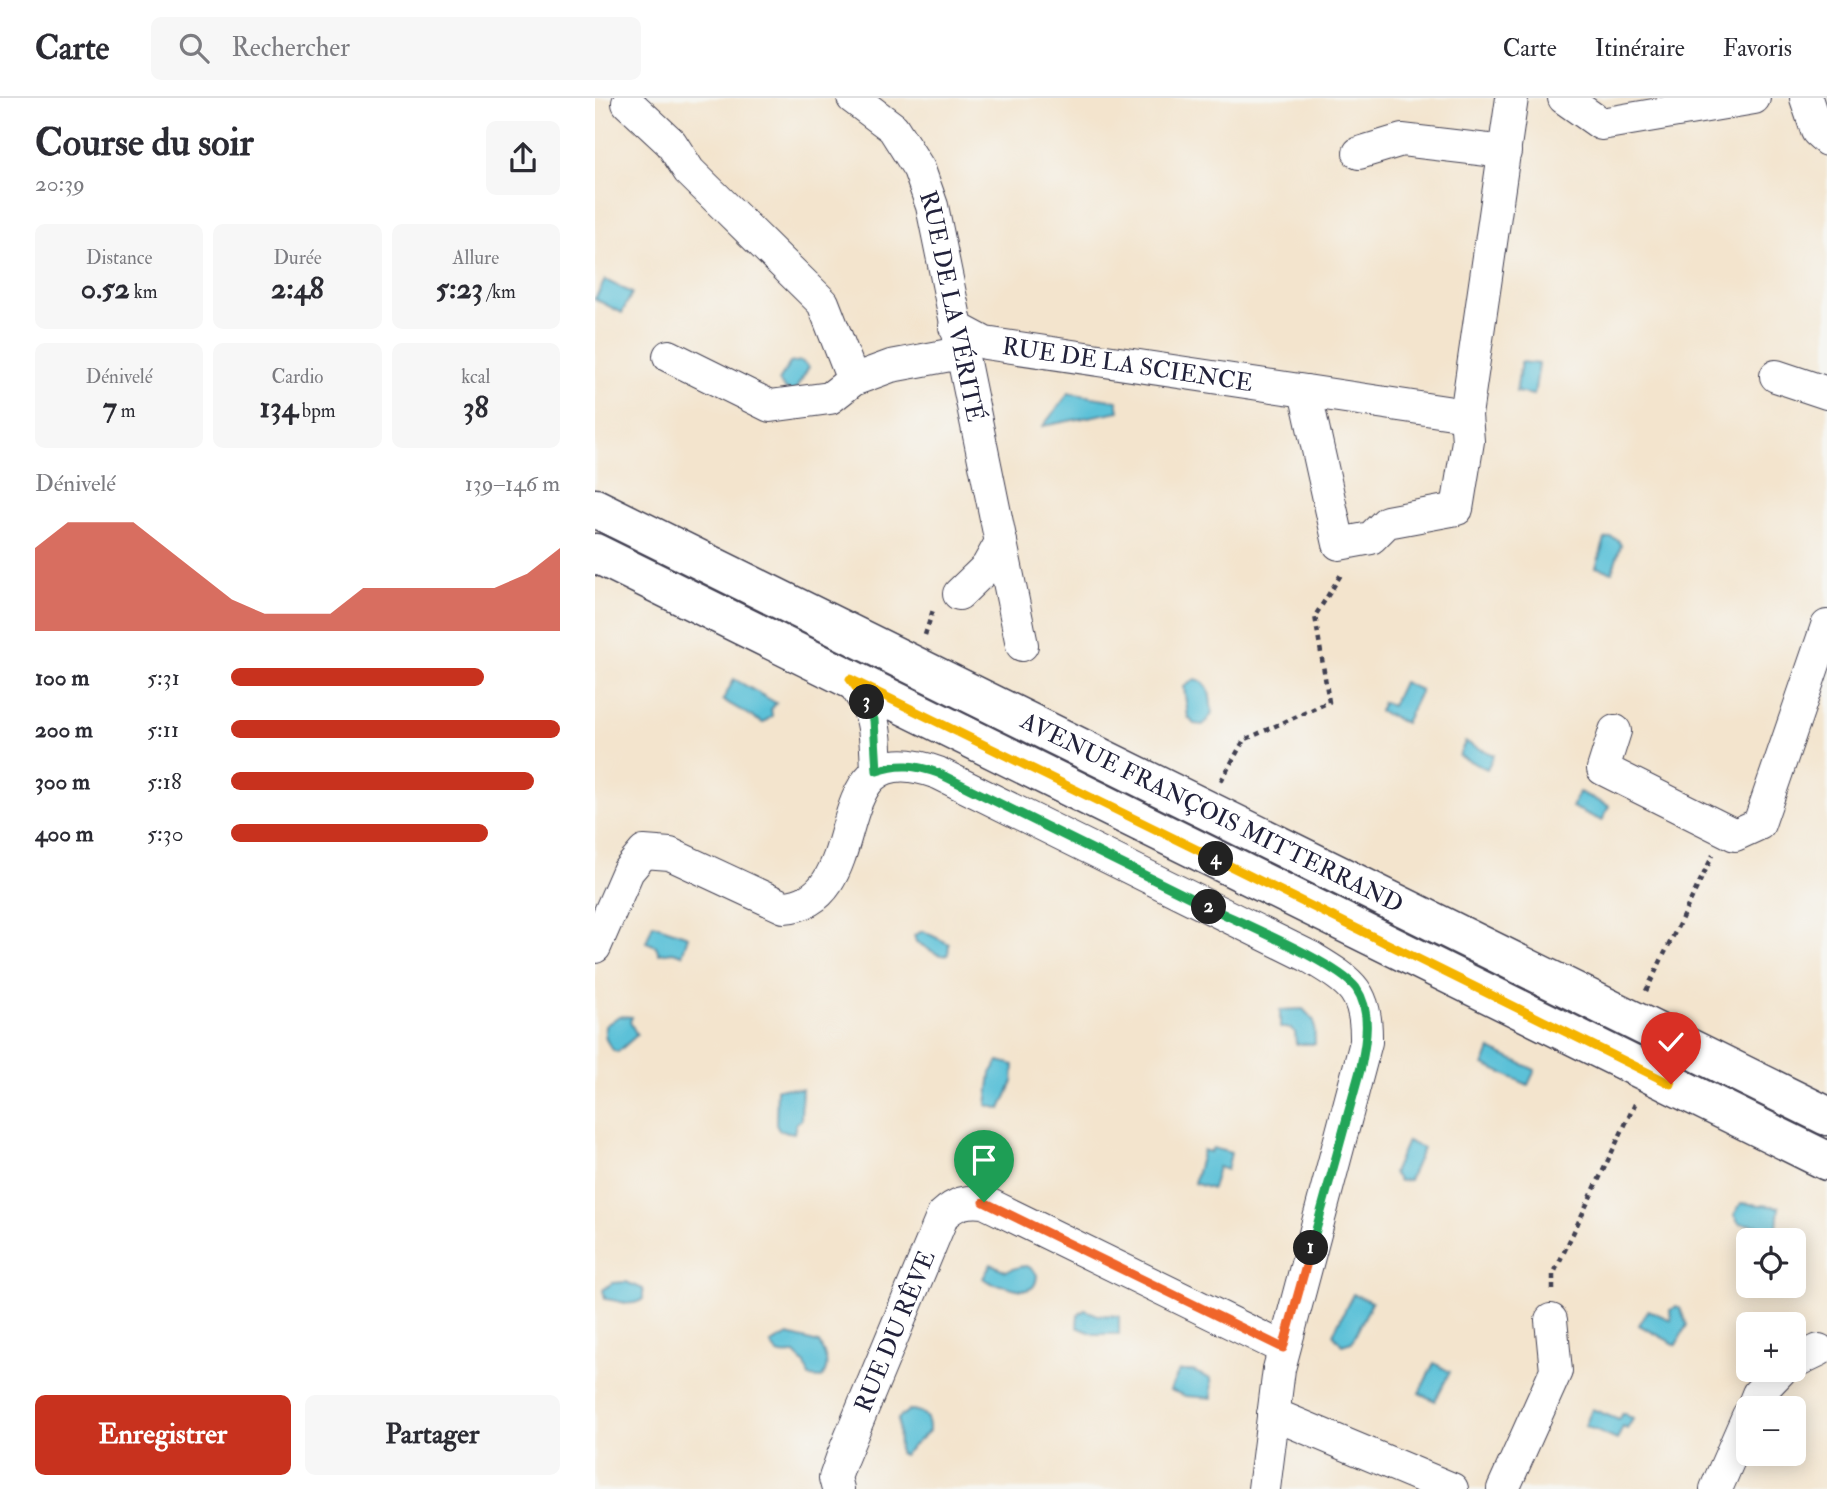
<!DOCTYPE html>
<html lang="fr">
<meta charset="utf-8">
<style>
body{margin:0;font-family:"IM FELL Double Pica",serif;background:#f7f7f7;color:#2b2b33;height:100vh;display:flex;flex-direction:column;font-size:26px;white-space:nowrap}
*{box-sizing:border-box;margin:0}
p{font-size:23px;color:#7c7c81}
.icon{flex:none;width:38px;height:38px;fill:none;stroke:currentColor;stroke-width:2;stroke-linecap:round;stroke-linejoin:round}
.map{position:relative;flex:1;overflow:hidden}
.panel{display:flex;flex-direction:column;background:#fff;width:595px}
.panel>*{flex:none}
.tools{position:absolute;left:1141px;top:1130px;display:grid;gap:14px}
.tools a{display:grid;place-items:center;width:70px;height:70px;border-radius:10px;background:#fff;box-shadow:0 4px 18px #0003;font-size:35px}
.pin{position:absolute;display:grid;place-items:center;width:60px;height:60px;color:#fff;margin:-72px -30px;border-radius:50% 50% 50% 0;rotate:-45deg;box-shadow:0 0 7px #0007}
.pin .icon{rotate:45deg}
.km{position:absolute;width:35px;height:35px;margin:-18px;border-radius:50%;background:#222;color:#fff;font-size:19px;line-height:35px;text-align:center}
.round{display:grid;place-items:center;flex:none;width:74px;height:74px;border-radius:10px;background:#f7f7f7}
.summary{display:flex;align-items:center;justify-content:space-between;height:119px;padding:0 35px}
h1{font-size:38px;font-weight:700;line-height:52px}
.metrics{display:grid;grid-template-columns:repeat(3,1fr);gap:10px;height:119px;padding:7px 35px}
.metrics div{display:grid;align-content:center;border-radius:10px;background:#f7f7f7;text-align:center}
.metrics b{font-size:30px;font-weight:700}
.metrics small{font-size:19px;font-weight:400}
.metrics p{font-size:19px}
.chart{height:196px;padding:14px 35px}
.chart p{display:flex;justify-content:space-between}
.chart svg{width:100%;height:126px;margin-top:7px;fill:#c8321e;opacity:.7}
.action{display:flex;gap:14px;margin-top:auto;padding:14px 35px}
.action a{flex:1;height:80px;border-radius:10px;background:#c8321e;color:#fff;font-size:28px;font-weight:700;line-height:80px;text-align:center}
.action a+a{background:#f7f7f7;color:#2b2b33}
ul{padding:0 35px;list-style:none;font-size:23px}
li{display:grid;grid-template-columns:112px 84px 1fr;align-items:center;height:52px}
li i{height:18px;border-radius:9px;background:#c8321e}
header{display:flex;align-items:center;gap:42px;box-sizing:border-box;height:98px;padding:0 35px;background:#fff;border-bottom:2px solid #e1e1e2}
header strong{font-size:33px}
nav{display:flex;gap:38px;margin-inline-start:auto;font-size:24px}
.search{width:490px;height:63px;background:#f7f7f7;display:flex;align-items:center;gap:18px;box-sizing:border-box;padding:0 24px;border-radius:10px;color:#7c7c81;font-size:26px}
main{display:flex;flex:1;min-height:0}
.map>svg:first-child{display:block}
.water{fill:#5bc1d8;stroke:#3e728a;stroke-width:2}
.lines{fill:none;stroke-linecap:round;stroke-linejoin:round}
.minor-casing{stroke:#413f51;stroke-width:34}
.major-casing{stroke:#413f51;stroke-width:41}
.path{stroke:#413f51;stroke-width:4.5;stroke-dasharray:5 5;stroke-linecap:butt}
.minor{stroke:#fff;stroke-width:32}
.major{stroke:#fff;stroke-width:38}
.split-1-casing{stroke:#fff;stroke-width:14}
.split-2-casing{stroke:#fff;stroke-width:14}
.split-3-casing{stroke:#fff;stroke-width:14}
.split-4-casing{stroke:#fff;stroke-width:14}
.split-5-casing{stroke:#fff;stroke-width:14}
.split-1{stroke:#f0652b;stroke-width:9}
.split-2{stroke:#22a559;stroke-width:9}
.split-3{stroke:#22a559;stroke-width:9}
.split-4{stroke:#f5b400;stroke-width:9}
.split-5{stroke:#f5b400;stroke-width:9}
.labels{text-anchor:middle;stroke-width:6;stroke-linejoin:round;paint-order:stroke}
.street-label{font-size:24px;fill:#22223b;stroke:#f6f6f2}
</style>
<header>
<strong>Carte</strong>
<div class="search"><svg class="icon" aria-label="search" viewBox="0 0 24 24"><circle cx="10" cy="10" r="6"/><path d="M15 15l6 6"/></svg>Rechercher</div>
<nav><a>Carte</a><a>Itinéraire</a><a>Favoris</a></nav>
</header>
<main>
<section class="panel">
<div class="summary"><div><h1>Course du soir</h1><p>20:39</p></div><a class="round"><svg class="icon" aria-label="share" viewBox="0 0 24 24"><path d="M12 15V3M7 8l5-5 5 5M5 13v7h14v-7"/></svg></a></div>
<div class="metrics">
<div><p>Distance</p><b>0.52<small> km</small></b></div>
<div><p>Durée</p><b>2:48</b></div>
<div><p>Allure</p><b>5:23<small> /km</small></b></div>
</div>
<div class="metrics">
<div><p>Dénivelé</p><b>7<small> m</small></b></div>
<div><p>Cardio</p><b>134<small> bpm</small></b></div>
<div><p>kcal</p><b>38</b></div>
</div>
<div class="chart"><p><span>Dénivelé</span>139–146 m</p>
<svg viewBox="0 0 160 44" preserveAspectRatio="none"><path d="M0 44V15L10 6L20 6L30 6L40 15L50 24L60 33L70 38L80 38L90 38L100 29L110 29L120 29L130 29L140 29L150 24L160 15V44z"/></svg>
</div>
<ul>
<li><b>100 m</b>5:31<i style="width:77%"></i></li>
<li><b>200 m</b>5:11<i style="width:100%"></i></li>
<li><b>300 m</b>5:18<i style="width:92%"></i></li>
<li><b>400 m</b>5:30<i style="width:78%"></i></li>
</ul>
<div class="action"><a>Enregistrer</a><a>Partager</a></div>
</section>
<div class="map">
<svg width="1232" height="1391" viewBox="0 0 1232 1391">
<rect width="100%" height="100%" fill="#f6f6f2"/>
<filter id="ink" filterUnits="userSpaceOnUse"><feTurbulence type="fractalNoise" baseFrequency=".0143" numOctaves="2"/><feDisplacementMap in="SourceGraphic" scale="14" xChannelSelector="R" yChannelSelector="G"/><feConvolveMatrix kernelMatrix="1 2 1 2 8 2 1 2 1" color-interpolation-filters="sRGB"/></filter>
<filter id="wash" filterUnits="userSpaceOnUse"><feTurbulence type="fractalNoise" baseFrequency=".00686" numOctaves="4" result="noise"/><feDisplacementMap in="SourceGraphic" scale="28" xChannelSelector="R" yChannelSelector="G"/><feGaussianBlur stdDeviation="1.57" result="paint"/><feColorMatrix in="noise" values="0 0 0 0 0 0 0 0 0 0 0 0 0 0 0 0 0 1.4 0 .05"/><feComposite in="paint" operator="in"/></filter>
<g filter="url(#wash)">
<rect width="100%" height="100%" fill="#f3e4cd"/>
<!-- water -->
<g class="water">
<polygon points="10,182 37,195 27,215 0,201"/>
<polygon points="206,263 214,269 199,294 190,291 184,283 195,265"/>
<polygon points="926,264 944,266 939,297 921,294"/>
<polygon points="474,295 522,303 524,313 448,328"/>
<polygon points="1016,439 1023,442 1026,447 1017,474 1001,469 1010,441"/>
<polygon points="139,581 181,605 176,611 177,618 168,625 128,602"/>
<path d="M600 581C617 584 615 602 617 616L608 627 599 626 593 619 589 589Z"/>
<polygon points="808,584 826,592 810,625 784,613 788,604 797,608"/>
<polygon points="870,644 899,657 892,671 864,658"/>
<polygon points="984,694 1014,708 1007,723 977,709"/>
<polygon points="58,826 93,838 87,857 78,854 64,856 61,848 51,844"/>
<path d="M328 833 354 846 353 857C342 860 331 848 321 844L319 837Z"/>
<polygon points="708,911 719,923 720,946 701,946 700,934 695,930 685,930 685,912"/>
<path d="M24 918 37 919 35 924 42 937 23 954 19 953C12 945 9 940 10 928Z"/>
<polygon points="895,951 940,972 933,987 889,967"/>
<polygon points="404,963 419,967 418,984 406,1011 392,1007 396,975"/>
<polygon points="182,990 207,991 206,1022 201,1025 199,1035 184,1032 181,1026"/>
<polygon points="812,1043 828,1050 814,1082 804,1083 798,1075"/>
<polygon points="618,1050 636,1055 632,1072 623,1069 617,1091 599,1085 608,1052 615,1054"/>
<polygon points="1146,1105 1184,1109 1182,1130 1144,1125 1139,1117"/>
<path d="M396 1166 411 1173C424 1170 433 1162 442 1177 441 1198 425 1192 411 1188 401 1186 396 1187 388 1180Z"/>
<path d="M31 1184 48 1191V1201C37 1210 23 1202 10 1201L8 1192 17 1185Z"/>
<polygon points="758,1196 777,1204 757,1244 747,1247 738,1236"/>
<polygon points="1081,1209 1085,1210 1092,1227 1081,1247 1044,1227 1053,1212 1076,1222 1075,1212"/>
<polygon points="490,1212 503,1217 524,1218 524,1236 499,1236 482,1229 483,1217"/>
<path d="M193 1237 224 1245C230 1257 236 1267 227 1280L214 1279 210 1266 200 1256C188 1257 181 1258 176 1246Z"/>
<polygon points="839,1265 855,1274 840,1303 824,1295"/>
<polygon points="584,1273 598,1273 616,1281 617,1300 590,1298 575,1292"/>
<polygon points="997,1311 1024,1322 1028,1315 1038,1321 1032,1331 1028,1329 1022,1342 990,1328"/>
<path d="M314 1312C328 1312 335 1319 334 1333L308 1357 304 1355 303 1321Z"/>
</g>
</g>
<g filter="url(#ink)">
<g class="lines">
<!-- minor casing -->
<g class="minor-casing">
<g id="minor">
<path id="s1" d="M258 0 298 30 324 71 337 108 427 547"/>
<polyline points="969,0 1006,26 1159,0"/>
<polyline points="1211,0 1222,33 1232,42"/>
<polyline points="33,5 76,45 94,73 228,205 258,282"/>
<polyline points="764,55 807,42 910,54"/>
<path id="s2" d="M360 229 390 245 871 317"/>
<polyline points="74,258 175,308 235,300 258,282 296,268 366,255"/>
<polyline points="1181,278 1232,295"/>
<polyline points="710,293 744,446 776,440 792,424 862,411 873,343 871,317 917,0"/>
<polyline points="364,496 392,469 406,444"/>
<path d="M255 581C282 617 280 629 282 673"/>
<polyline points="1020,633 1008,671 1140,737 1164,726 1232,528"/>
<path d="M0 849 33 773 49 754 75 756 189 809C283 803 220 629 343 675L715 859C756 884 772 892 771 944L684 1271 669 1391"/>
<polyline points="1199,1264 1224,1252"/>
<polyline points="1157,1311 1163,1296 1186,1272"/>
<polyline points="678,1316 857,1391"/>
<path id="s3" d="M243 1391 240 1380 247 1360 348 1117C361 1105 371 1102 389 1104L688 1250"/>
<polyline points="908,1391 961,1273 956,1222"/>
<polyline points="1121,1391 1153,1318"/>
</g>
</g>
<!-- major casing -->
<g class="major-casing">
<g id="major">
<path id="s4" d="M0 410 1232 1018"/>
<polyline points="0,455 1232,1063"/>
</g>
</g>
<!-- path -->
<g class="path">
<polyline points="330,537 338,512"/>
<polyline points="626,683 649,642 734,604 720,518 747,475"/>
<polyline points="1051,893 1118,757"/>
<polyline points="958,1192 958,1177 1040,1006"/>
</g>
<!-- minor -->
<use href="#minor" class="minor"/>
<!-- major -->
<use href="#major" class="major"/>
</g>
</g>
<g class="lines" filter="url(#ink)">
<!-- split-1 casing -->
<g class="split-1-casing">
<polyline id="split-1" points="389,1104 688,1250 716,1150"/>
</g>
<!-- split-2 casing -->
<g class="split-2-casing">
<path id="split-2" d="M614 809C646 825 742 865 761 890 777 913 771 944 766 969L716 1150"/>
</g>
<!-- split-3 casing -->
<g class="split-3-casing">
<path id="split-3" d="M272 604 279 622 282 673C305 665 320 667 343 675L614 809"/>
</g>
<!-- split-4 casing -->
<g class="split-4-casing">
<polyline id="split-4" points="272,604 255,581 621,761"/>
</g>
<!-- split-5 casing -->
<g class="split-5-casing">
<polyline id="split-5" points="621,761 1076,986"/>
</g>
<!-- split-1 -->
<use href="#split-1" class="split-1"/>
<!-- split-2 -->
<use href="#split-2" class="split-2"/>
<!-- split-3 -->
<use href="#split-3" class="split-3"/>
<!-- split-4 -->
<use href="#split-4" class="split-4"/>
<!-- split-5 -->
<use href="#split-5" class="split-5"/>
</g>
<g class="labels">
<!-- street labels -->
<g class="street-label">
<text dy="8" stroke="none"><textPath href="#s1" startOffset="240">RUE DE LA VÉRITÉ</textPath></text>
<text dy="8" stroke="none"><textPath href="#s2" startOffset="178">RUE DE LA SCIENCE</textPath></text>
<text dy="8" stroke="none"><textPath href="#s4" startOffset="688">AVENUE FRANÇOIS MITTERRAND</textPath></text>
<text dy="8" stroke="none"><textPath href="#s3" startOffset="170">RUE DU RÊVE</textPath></text>
</g>
</g>
</svg>
<div class="tools">
<a><svg class="icon" aria-label="locate" viewBox="0 0 24 24"><circle cx="12" cy="12" r="6"/><path d="M12 2v4M12 18v4M2 12h4M18 12h4"/></svg></a>
<a>+</a>
<a>−</a>
</div>
<div class="pin" style="left:389px;top:1104px;background:#1e9e55"><svg class="icon" aria-label="arrive" viewBox="0 0 24 24"><path d="M6 21V4h12l-3 4 3 4H6"/></svg></div>
<div class="pin" style="left:1076px;top:986px;background:#d93025"><svg class="icon" aria-label="check" viewBox="0 0 24 24"><path d="M5 12l5 5 9-10"/></svg></div>
<b class="km" style="left:716px;top:1150px">1</b>
<b class="km" style="left:614px;top:809px">2</b>
<b class="km" style="left:272px;top:604px">3</b>
<b class="km" style="left:621px;top:761px">4</b>
</div>
</main>
